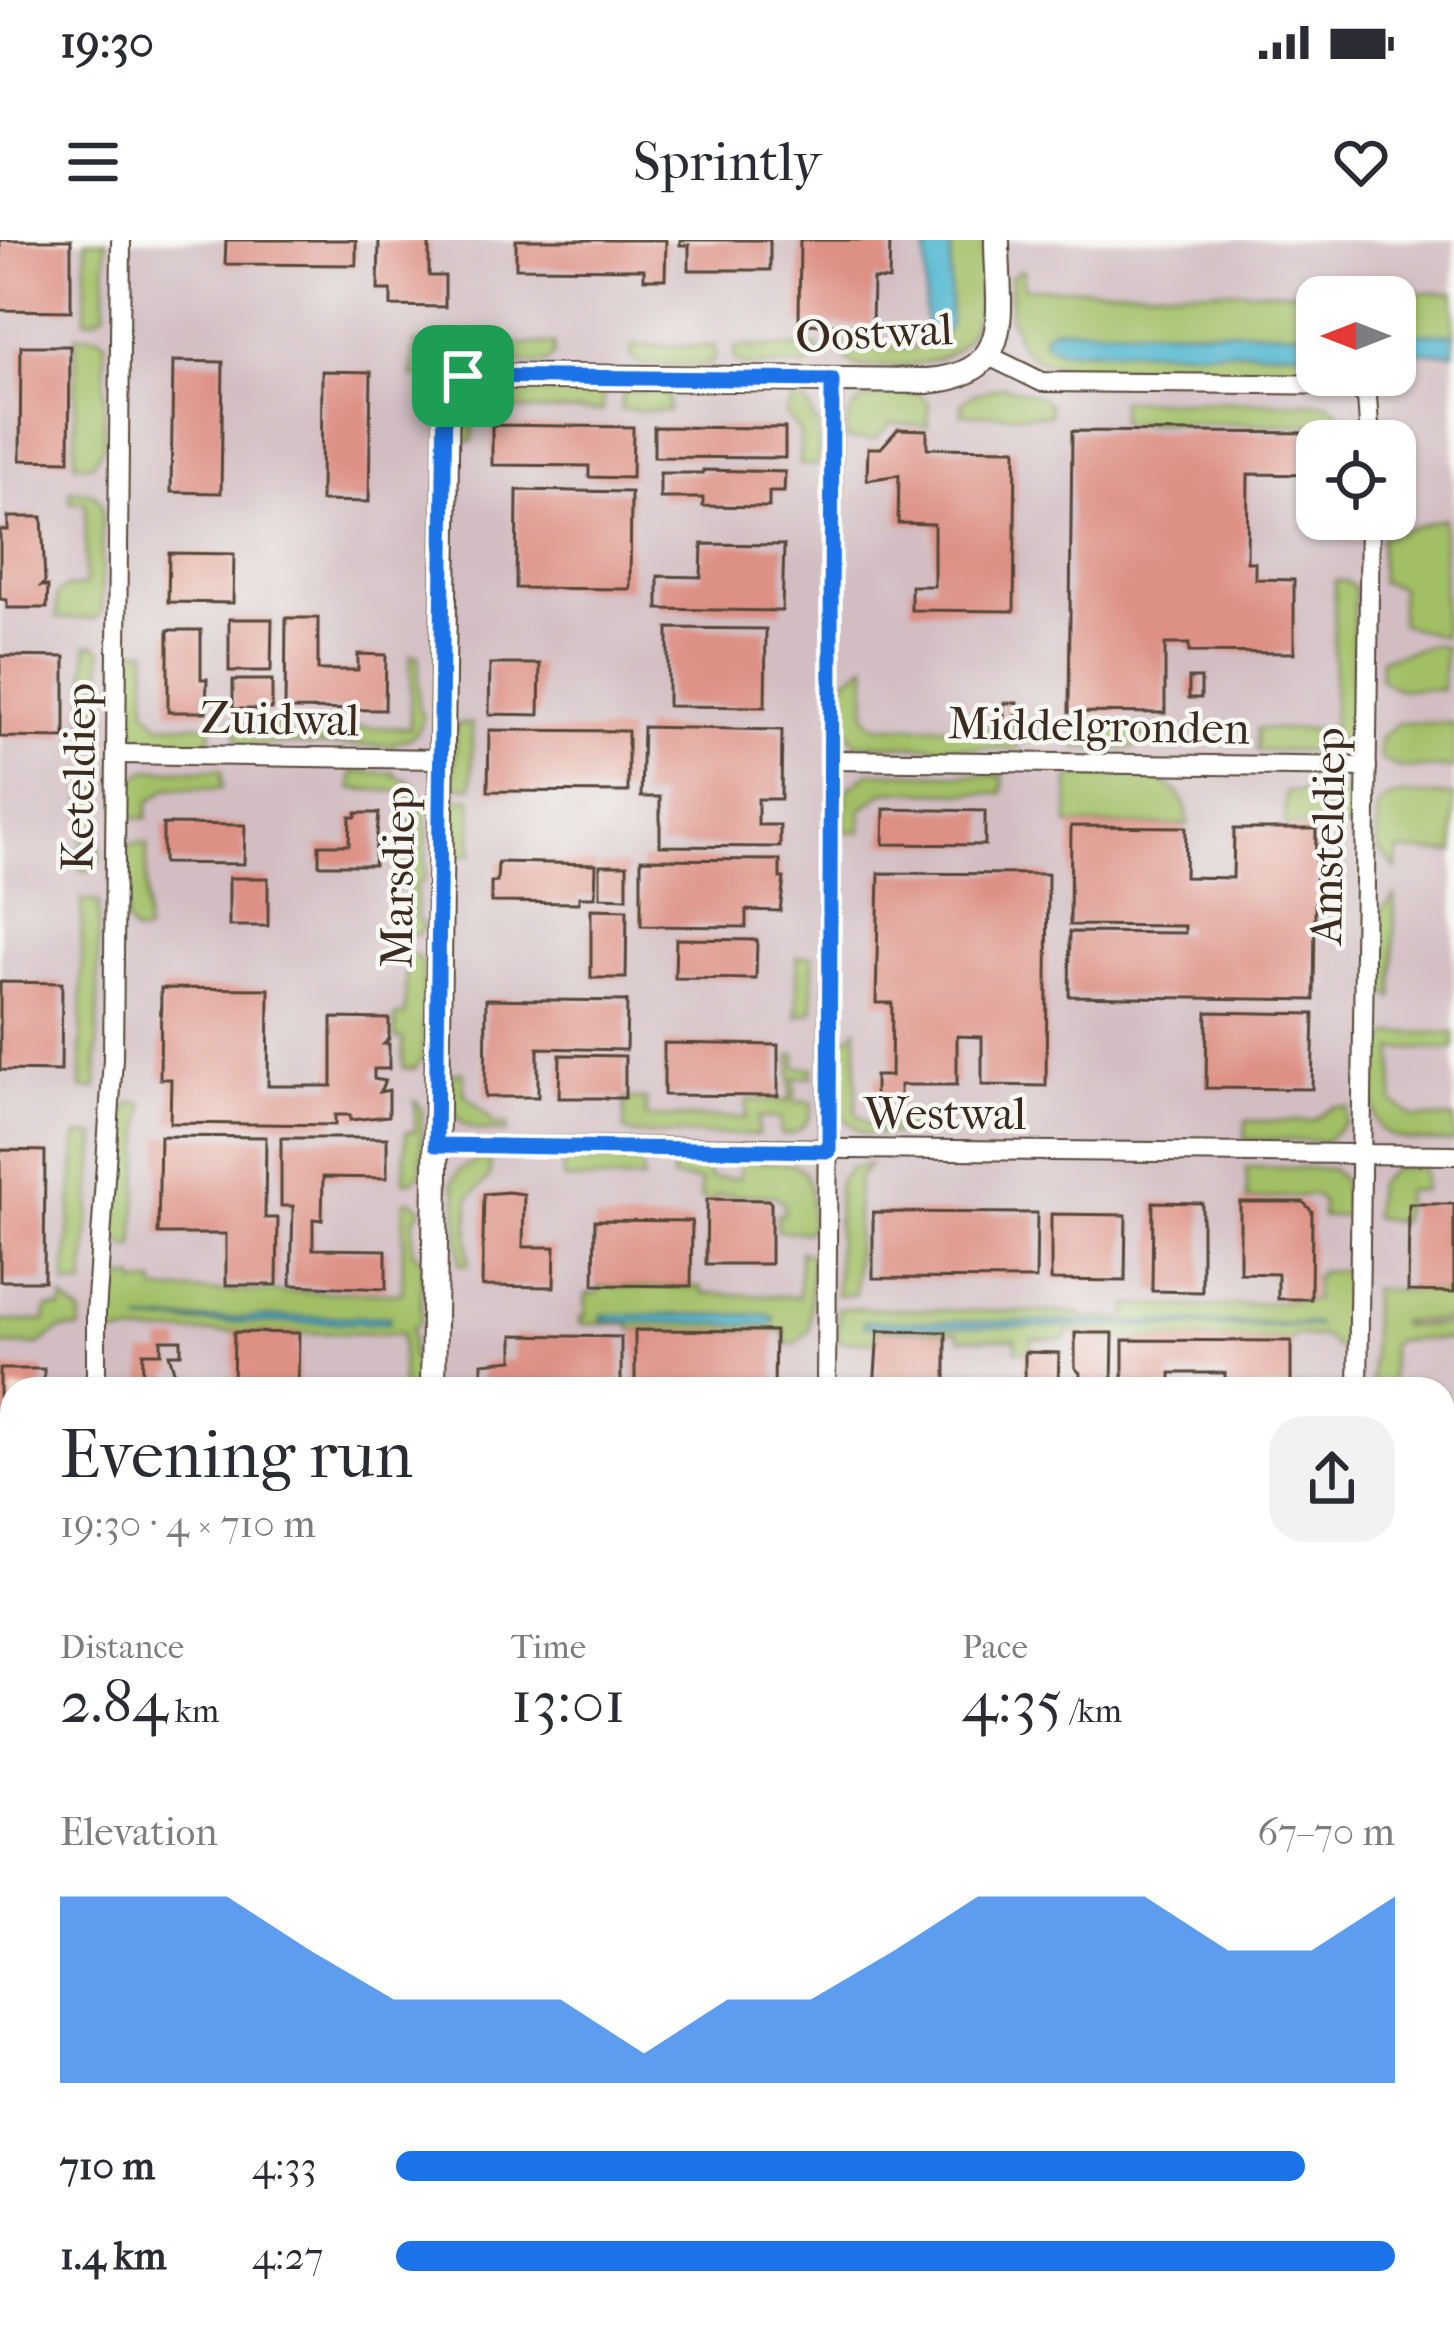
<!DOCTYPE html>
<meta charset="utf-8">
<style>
body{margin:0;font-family:"IM FELL French Canon",serif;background:#f2f2f3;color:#2b2b33;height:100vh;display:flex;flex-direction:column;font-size:45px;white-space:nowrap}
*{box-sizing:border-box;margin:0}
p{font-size:39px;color:#7c7c81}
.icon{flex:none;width:66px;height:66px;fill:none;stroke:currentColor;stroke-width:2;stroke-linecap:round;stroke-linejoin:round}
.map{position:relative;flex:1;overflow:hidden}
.panel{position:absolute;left:0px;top:1137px;width:1455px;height:951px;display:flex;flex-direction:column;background:#fff;border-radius:36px 36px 0 0;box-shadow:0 3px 9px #0004}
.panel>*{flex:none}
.needle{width:78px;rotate:270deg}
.controls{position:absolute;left:1296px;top:36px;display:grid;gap:24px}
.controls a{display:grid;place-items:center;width:120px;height:120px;border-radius:24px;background:#fff;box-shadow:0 3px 9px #0004;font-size:60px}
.pin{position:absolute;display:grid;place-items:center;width:102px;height:102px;color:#fff;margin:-51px;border-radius:24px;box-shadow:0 6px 18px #0006}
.round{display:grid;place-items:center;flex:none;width:126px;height:126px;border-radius:36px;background:#f2f2f3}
.head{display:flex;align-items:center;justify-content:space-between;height:204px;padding:0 60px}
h1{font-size:66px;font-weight:600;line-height:90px}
.stats{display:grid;grid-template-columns:repeat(3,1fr);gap:18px;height:204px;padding:12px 60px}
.stats div{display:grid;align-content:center}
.stats b{font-size:60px;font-weight:600}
.stats small{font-size:33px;font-weight:400}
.stats p{font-size:33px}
.chart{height:336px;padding:24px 60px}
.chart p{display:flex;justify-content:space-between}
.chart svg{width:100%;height:216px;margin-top:12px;fill:#1a73e8;opacity:.7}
ul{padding:0 60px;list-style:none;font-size:39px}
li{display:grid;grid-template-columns:192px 144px 1fr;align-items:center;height:90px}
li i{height:30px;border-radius:15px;background:#1a73e8}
.status{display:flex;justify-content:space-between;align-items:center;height:84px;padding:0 60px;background:#fff;direction:ltr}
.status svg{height:33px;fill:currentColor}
header{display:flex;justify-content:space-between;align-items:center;height:156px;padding:0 60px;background:#fff;font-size:54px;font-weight:600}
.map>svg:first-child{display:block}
.industrial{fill:#d2bec2;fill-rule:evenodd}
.green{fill:#a2bf66;stroke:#6e7442;stroke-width:3;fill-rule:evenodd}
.water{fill:#50b6cf;stroke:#467076;stroke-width:3}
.building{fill:#dd9084}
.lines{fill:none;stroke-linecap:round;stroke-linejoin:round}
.service-casing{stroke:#574639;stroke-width:14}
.minor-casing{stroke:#574639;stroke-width:22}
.tertiary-casing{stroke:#574639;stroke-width:28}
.secondary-casing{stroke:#574639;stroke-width:32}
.primary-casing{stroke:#574639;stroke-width:34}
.service{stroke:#fff;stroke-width:9}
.minor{stroke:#fff;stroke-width:18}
.tertiary{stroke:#fff;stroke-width:24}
.secondary{stroke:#fde4d0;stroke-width:27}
.primary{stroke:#f9bc8a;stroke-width:30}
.route-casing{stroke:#fff;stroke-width:24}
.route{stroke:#1a73e8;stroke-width:15}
.labels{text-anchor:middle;stroke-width:9;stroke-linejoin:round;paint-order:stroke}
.street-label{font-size:45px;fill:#3b2a1e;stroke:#f6f6f2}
</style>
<div class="status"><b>19:30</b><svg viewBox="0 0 49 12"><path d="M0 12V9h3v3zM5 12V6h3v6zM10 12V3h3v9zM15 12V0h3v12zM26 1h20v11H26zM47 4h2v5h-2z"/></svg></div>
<header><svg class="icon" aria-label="menu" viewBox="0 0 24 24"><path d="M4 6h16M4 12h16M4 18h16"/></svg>Sprintly<svg class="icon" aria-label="heart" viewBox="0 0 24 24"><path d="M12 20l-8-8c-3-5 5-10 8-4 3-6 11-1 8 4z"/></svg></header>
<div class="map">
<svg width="1454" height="2087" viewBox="0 0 1454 2087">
<rect width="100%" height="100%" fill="#f6f6f2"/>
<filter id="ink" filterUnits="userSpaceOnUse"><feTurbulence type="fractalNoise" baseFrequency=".00833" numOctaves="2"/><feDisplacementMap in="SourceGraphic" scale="24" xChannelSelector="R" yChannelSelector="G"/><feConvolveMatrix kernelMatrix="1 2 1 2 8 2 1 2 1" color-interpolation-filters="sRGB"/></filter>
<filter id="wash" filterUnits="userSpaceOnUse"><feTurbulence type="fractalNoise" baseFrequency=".004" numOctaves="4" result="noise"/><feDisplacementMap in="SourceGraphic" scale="48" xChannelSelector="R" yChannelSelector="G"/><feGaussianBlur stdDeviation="2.7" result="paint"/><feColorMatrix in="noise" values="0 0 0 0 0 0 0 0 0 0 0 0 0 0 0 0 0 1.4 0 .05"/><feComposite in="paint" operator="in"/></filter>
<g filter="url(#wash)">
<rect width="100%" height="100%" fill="#f4e5d2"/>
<!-- industrial -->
<path class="industrial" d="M0 0H1454V1895L1443 1912V1149H12V2076H1330L1323 2087H0ZM1317 57H1395V135H1317ZM1317 201H1395V279H1317Z"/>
<!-- green -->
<g class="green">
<polygon points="86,0 106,0 105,72 95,79 85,80"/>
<path d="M951 0H983C982 111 967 127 855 127L844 116 845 108H916L924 101 925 89 932 95 950 84Z"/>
<path d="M1019 31H1023L1024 48 1454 53V94L1395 93V57H1317V92L1053 88 1059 110 1317 111V133L1059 129 1058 125C1033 123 1015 108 1014 83L1010 82 1011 37Z"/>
<polygon points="76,95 99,96 105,101 104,206 92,224 75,224"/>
<polygon points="415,103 451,103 451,123 436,137 412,137"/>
<polygon points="475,104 554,104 554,116 546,124 486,123 475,113"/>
<polygon points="631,106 715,106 715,118 708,126 638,124 631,117"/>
<polygon points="735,107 818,107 818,115 807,127 742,126 734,118"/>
<polygon points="1003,146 1039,156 1050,165 1050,175 962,174 962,163 971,155"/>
<polygon points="493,151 599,151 603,155 603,171 484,170 473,179 473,201 460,201 457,186 461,186 468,171"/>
<polygon points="624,151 663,151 669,158 669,171 620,170"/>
<path d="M873 154H920L929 163 928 186 891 183 875 200 846 199C846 180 850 161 873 158Z"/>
<polygon points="795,157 809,166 814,182 818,183 818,225 800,225 800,192 785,174"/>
<polygon points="1120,160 1328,163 1341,174 1350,201 1329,201 1329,185 1120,183"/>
<polygon points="70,250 93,253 102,264 102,372 95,379 57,378 57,354 67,347 85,346 86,263 70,262"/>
<polygon points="1444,278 1443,397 1400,384 1400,347 1380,342 1381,297"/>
<polygon points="1335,341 1346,341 1355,349 1351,490 1333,510 1257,511 1257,489 1333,489"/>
<polygon points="87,405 96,405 102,411 101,506 84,507"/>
<polygon points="1433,405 1445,407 1442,450 1398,449 1380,440 1381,419"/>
<path d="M129 410H147L146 469 159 484 211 485V496L204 504C188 504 161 509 146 502 117 488 129 436 129 410Z"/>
<path d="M411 415 419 416 418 467 423 476C421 492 411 501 395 502L394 506 242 504 236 496V485L410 488Z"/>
<polygon points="867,424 866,475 875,486 1022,487 1020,504 1015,509 856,504 843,482 844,441"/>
<polygon points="1398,483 1454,483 1454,528 1400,528 1380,519 1380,498"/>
<polygon points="456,484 472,484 472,547 457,547 453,542"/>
<path d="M1076 486 1147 487C1145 520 1101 508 1076 508Z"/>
<path d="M150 530H222V549L168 548 148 563 147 578H128C128 557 125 536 150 530Z"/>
<path d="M352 532 395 533 396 537C439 543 425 604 425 639L417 645V677L424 688 417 695H408L410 552 351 549Z"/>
<polygon points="870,532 1003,536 1003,554 885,551 861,570 861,591 844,592 847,549"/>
<polygon points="84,533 100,542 100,623 90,630 81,630"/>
<path d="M1075 536C1118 536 1188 524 1188 585H1068L1069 540Z"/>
<path d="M1309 537C1344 538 1351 556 1352 587L1285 585 1286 552H1307Z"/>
<polygon points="1400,555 1454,555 1454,612 1398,611 1397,629 1378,610 1377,569 1386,559"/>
<polygon points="457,559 472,559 472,615 457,615 452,610 453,567"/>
<polygon points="127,604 147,604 146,693 134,693 126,682"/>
<polygon points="1395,656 1393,758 1380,751 1376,740 1377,675"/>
<polygon points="82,660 99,662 97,849 81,849"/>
<polygon points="406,716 416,716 424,725 423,817 415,829 403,828 403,799 395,798 395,776 405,775"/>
<polygon points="813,716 813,771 797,776 797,717"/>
<polygon points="857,789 856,873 867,883 931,883 932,894 863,894 841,876 842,803"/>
<path d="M1395 793H1454V809H1394L1393 862 1414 878H1454V902C1358 902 1374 889 1376 803Z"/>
<path d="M791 814H796V827L813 828 812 837 795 838V862H812C812 882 801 895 781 895L780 878H758V895L632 894 624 890 625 859H646V877L746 878 747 860 790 861Z"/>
<path d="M456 832H463L464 853 492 880V885H507V892C463 892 449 884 450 839Z"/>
<polygon points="415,861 422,869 422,933 412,941 404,941 406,892 415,891"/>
<polygon points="130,863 144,863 134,1008 126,1007 115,995 123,870 129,869"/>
<polygon points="1333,867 1347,867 1346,882 1325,901 1245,899 1246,881 1312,881"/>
<polygon points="77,895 96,895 84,1046 65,1045"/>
<polygon points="477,920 490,920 490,937 469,958 468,1025 460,1025 457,953 452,942 459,931"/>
<polygon points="563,920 642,921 643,940 563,940"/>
<path d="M675 921 708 922 709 938H740V922C805 921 812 919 811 987L806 992 777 991V974H784V964L775 955H716L715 959H701L700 941 672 938Z"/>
<polygon points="871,924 858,938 855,1055 837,1055 838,951 840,939 852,927"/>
<polygon points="1247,927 1332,929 1343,941 1347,976 1322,977 1322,962 1315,955 1247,960"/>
<polygon points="1394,928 1424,929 1424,950 1405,951 1401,982 1373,977 1376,944"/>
<path d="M404 961H413L422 969 413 981V1012L422 1019 421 1081 412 1089V1119L421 1128 420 1145 402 1149V1094L234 1092 106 1095 110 1051 123 1038H135L136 1044 155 1043 156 1051 402 1053ZM264 1077H388L389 1082H139Z"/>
<path d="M800 1012 811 1015 810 1090 795 1104H786L785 1091 631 1089 630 1084H580V1077H585L586 1054 598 1053 599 1047H701L702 1053 799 1057ZM602 1075H770L774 1077 770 1085 602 1081Z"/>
<polygon points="1347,1030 1347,1103 1344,1108 1337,1108 1324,1097 1293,1096 1292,1101 1124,1099 1114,1098 1112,1093 1067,1092 1066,1099 1032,1099 1031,1111 1016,1111 1015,1099 959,1098 958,1092 878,1090 877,1101 839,1102 838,1068 1081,1073 1081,1078 1127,1078 1128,1065 1208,1067 1315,1060 1315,1036 1320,1036 1320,1031"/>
<polygon points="1372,1049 1454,1053 1454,1080 1400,1082 1403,1086 1454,1085 1454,1099 1398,1100 1391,1104 1391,1149 1372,1149"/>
<polygon points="63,1059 81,1074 80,1089 62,1089 38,1105 0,1105 0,1081 45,1081 47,1068 62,1068"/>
<polygon points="1454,1986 1454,2087 1385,2087 1392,2076 1443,2076 1443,2002"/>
<polygon points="0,2051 12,2051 12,2076 87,2076 87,2083 0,2086"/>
<polygon points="620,2076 713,2076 750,2087 629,2087"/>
</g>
<!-- water -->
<g class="water">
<polygon points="926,0 951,0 950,84 942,97 925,89"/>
<polygon points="1053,88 1317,92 1317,111 1059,110 1043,102 1044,95"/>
<polygon points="1395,93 1454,94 1454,113 1395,112"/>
<polygon points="602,1075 771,1075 775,1080 770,1085 602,1081"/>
<polygon points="264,1077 389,1077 389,1083 139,1082"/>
<polygon points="864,1081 1316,1084 1317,1086 877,1087 865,1086"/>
</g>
<g id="blocks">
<!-- building -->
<g class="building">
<polygon points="0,0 71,0 71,71 0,70"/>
<polygon points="226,0 356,0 356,25 225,24"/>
<polygon points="379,0 429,0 429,36 445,36 445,67 391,66 391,50 378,50"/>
<polygon points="516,0 666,0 665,39 644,39 644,29 516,28"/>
<polygon points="680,0 770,0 770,30 689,30 689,5 680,5"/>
<polygon points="800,0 890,0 889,40 873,39 872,85 799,84"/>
<polygon points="21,106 70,106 69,221 20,220"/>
<polygon points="173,121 223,122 221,253 171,252"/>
<polygon points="322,131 371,132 369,262 321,261"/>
<polygon points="492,185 633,187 632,238 589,237 589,226 492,225"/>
<polygon points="654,187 785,188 785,218 654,217"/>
<polygon points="898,189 927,190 927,208 1016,209 1014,371 911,370 911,346 934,346 934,284 898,283 899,235 867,240 868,208 881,208"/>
<polygon points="1072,191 1320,193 1317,235 1248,234 1247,322 1255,322 1255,339 1294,340 1294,413 1189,412 1189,404 1165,404 1165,473 1069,472"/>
<polygon points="703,230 785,232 784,252 769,252 769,267 703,266 703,258 660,258 660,233 703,233"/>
<polygon points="517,250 631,252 630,349 516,348"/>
<polygon points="8,277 42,277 45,342 41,346 48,346 47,368 7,368 7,360 0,359 0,290 8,290"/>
<polygon points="702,304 784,305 782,371 658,369 658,336 701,337"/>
<polygon points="169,313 234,314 233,363 168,362"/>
<polygon points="286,378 318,378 318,430 358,430 358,414 386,415 385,470 285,469"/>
<polygon points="229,379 272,379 271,431 229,431"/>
<polygon points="668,388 766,389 765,467 668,466"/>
<polygon points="168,390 201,390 201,439 207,439 206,472 168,472"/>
<polygon points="0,416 65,417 65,498 0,497"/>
<polygon points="490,424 540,424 539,475 489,474"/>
<rect x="1189" y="438" width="12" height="20"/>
<rect x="233" y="440" width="39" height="29"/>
<polygon points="1004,463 1017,463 1017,484 1004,483"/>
<polygon points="643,487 782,490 781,559 758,559 758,585 780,585 780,607 660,606 660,557 641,557"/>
<polygon points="489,490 628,491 628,552 488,551"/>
<polygon points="884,569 985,571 985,605 883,604"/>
<polygon points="356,573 379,573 374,625 319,625 319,605 349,605 350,577 356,577"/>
<polygon points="163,584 245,585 244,624 163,623"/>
<polygon points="1071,586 1186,587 1185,637 1233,638 1234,589 1316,589 1314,760 1069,756 1070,692 1185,693 1185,686 1070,685"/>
<polygon points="641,619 780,620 780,638 784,638 780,671 746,670 746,687 641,686"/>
<polygon points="498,622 596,624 595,657 579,657 579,663 491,662 491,642 497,642"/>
<polygon points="600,625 627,625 627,658 600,657"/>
<polygon points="879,633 1048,634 1046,846 982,845 982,797 957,796 957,845 900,845 900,861 880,860 875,855 875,836 891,836 892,763 876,763"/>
<rect x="229" y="638" width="39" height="48"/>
<polygon points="591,669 627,670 626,738 591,738"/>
<polygon points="676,699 757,700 756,739 675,738"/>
<polygon points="0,742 62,743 61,831 0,830"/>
<polygon points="161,748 269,749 268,846 332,846 332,778 389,779 389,799 384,804 389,804 389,829 374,829 374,839 385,841 380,852 389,850 389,876 350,880 350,875 335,875 335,885 170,883 171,839 160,839"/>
<polygon points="486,759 627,761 626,810 538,808 538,857 485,857"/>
<polygon points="1207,772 1314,774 1312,849 1206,848"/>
<polygon points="664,803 778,805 778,856 664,855"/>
<polygon points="560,815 625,816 625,858 559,858"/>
<polygon points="160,896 266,897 265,978 278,978 277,1045 226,1045 226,994 158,994"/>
<polygon points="281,898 387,898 387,938 323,937 322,980 313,979 313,1009 386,1010 386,1049 291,1045 293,966 281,966"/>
<polygon points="0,910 45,911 44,1041 0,1041"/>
<polygon points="508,952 524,954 523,1007 555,1007 554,1047 482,1046 484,954"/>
<polygon points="707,959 768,960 771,963 771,1024 706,1024"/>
<polygon points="1153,962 1202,963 1202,1052 1152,1051"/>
<polygon points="1240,962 1303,962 1312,971 1311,1059 1278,1059 1278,1034 1240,1033"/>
<polygon points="1409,964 1454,964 1454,1052 1408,1051"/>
<polygon points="873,972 1037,973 1036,1039 873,1038"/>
<polygon points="1051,974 1126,975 1125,1041 1051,1040"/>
<polygon points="595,980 692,981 691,1046 594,1045"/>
<polygon points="635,1090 775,1091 774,1149 635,1149"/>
<polygon points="878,1091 946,1092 946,1149 874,1149"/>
<polygon points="234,1092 299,1093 298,1149 233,1149"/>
<polygon points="1075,1093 1113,1093 1112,1149 1080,1149 1080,1133 1075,1128"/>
<polygon points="513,1095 621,1097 621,1149 482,1149 482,1123 513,1120"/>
<polygon points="161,1100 181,1100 181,1114 169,1114 174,1131 169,1134 168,1149 142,1149 143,1113 161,1113"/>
<polygon points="1123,1100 1291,1101 1291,1149 1225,1149 1225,1133 1171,1133 1171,1149 1123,1149"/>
<polygon points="1025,1112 1059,1113 1058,1149 1025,1149"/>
<polygon points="0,1129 44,1129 44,1149 12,1149 12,1331 0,1330"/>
<rect x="0" y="1410" width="12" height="123"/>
<rect x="0" y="1946" width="12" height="98"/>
<polygon points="799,2076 1056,2076 1066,2087 792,2087"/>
<polygon points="1145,2076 1274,2076 1266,2087 1138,2087"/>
</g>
</g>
</g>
<g filter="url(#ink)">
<use href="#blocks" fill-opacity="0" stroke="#574639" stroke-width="3"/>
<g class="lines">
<!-- service casing -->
<g class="service-casing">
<polyline id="service" points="589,2076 594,2087"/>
</g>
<!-- minor casing -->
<g class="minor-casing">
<g id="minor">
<polyline points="989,116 1042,142 1351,145 1367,156 1370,201"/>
<polyline points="118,514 440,519"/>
<polyline points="831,520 1367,527"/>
<polyline points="436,905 1454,915"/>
<polyline points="96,1149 96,1074 113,818 121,0"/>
<polyline points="826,1149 833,140"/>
<polyline points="1358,1149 1370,279"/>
</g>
</g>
<!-- tertiary casing -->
<g class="tertiary-casing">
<path id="tertiary" d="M433 1149 447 144 463 136 927 141C1018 134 997 70 997 0"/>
</g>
<!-- secondary casing -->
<g class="secondary-casing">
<polyline id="secondary" points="102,2087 175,2083 540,2087"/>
</g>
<!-- primary casing -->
<g class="primary-casing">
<g id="primary">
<polyline points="1443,1992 1454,1976"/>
<polyline points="1363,2087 1371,2076"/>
</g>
</g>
<!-- service -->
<use href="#service" class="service"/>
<!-- minor -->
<use href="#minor" class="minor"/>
<!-- tertiary -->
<use href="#tertiary" class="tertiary"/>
<!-- secondary -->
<use href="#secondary" class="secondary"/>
<!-- primary -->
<use href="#primary" class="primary"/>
</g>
</g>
<g class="lines" filter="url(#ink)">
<!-- route casing -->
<g class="route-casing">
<polygon id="route" points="463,136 832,140 829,911 436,905 445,149 452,140"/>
</g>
<!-- route -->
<use href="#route" class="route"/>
</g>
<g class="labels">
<!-- street labels -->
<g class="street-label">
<text transform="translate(874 92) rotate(-3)" y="16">Oostwal</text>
<text transform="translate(280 478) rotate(1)" y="16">Zuidwal</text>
<text transform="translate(1099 485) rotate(1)" y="16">Middelgronden</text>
<text transform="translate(78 537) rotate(-89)" y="16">Keteldiep</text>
<text transform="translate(1327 596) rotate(-89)" y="16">Amsteldiep</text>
<text transform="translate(397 637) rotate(-89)" y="16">Marsdiep</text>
<text x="945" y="889">Westwal</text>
</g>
</g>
</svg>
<div class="controls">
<a><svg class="needle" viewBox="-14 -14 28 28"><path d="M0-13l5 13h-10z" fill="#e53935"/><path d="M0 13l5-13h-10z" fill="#7c7c81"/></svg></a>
<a><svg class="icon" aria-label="locate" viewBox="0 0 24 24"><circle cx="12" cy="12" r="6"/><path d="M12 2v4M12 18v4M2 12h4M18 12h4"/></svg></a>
</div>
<div class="pin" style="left:463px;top:136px;background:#1e9e55"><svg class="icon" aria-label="arrive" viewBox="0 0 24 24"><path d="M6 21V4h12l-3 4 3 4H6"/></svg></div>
<section class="panel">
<div class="head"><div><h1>Evening run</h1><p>19:30 · 4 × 710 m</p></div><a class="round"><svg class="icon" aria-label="share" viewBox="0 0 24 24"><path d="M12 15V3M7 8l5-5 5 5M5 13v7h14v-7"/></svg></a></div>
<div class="stats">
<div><p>Distance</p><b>2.84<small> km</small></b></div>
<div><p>Time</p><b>13:01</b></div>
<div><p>Pace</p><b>4:35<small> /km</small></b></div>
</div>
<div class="chart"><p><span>Elevation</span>67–70 m</p>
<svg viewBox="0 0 160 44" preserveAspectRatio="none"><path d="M0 44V6L10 6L20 6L30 17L40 27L50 27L60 27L70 38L80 27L90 27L100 17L110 6L120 6L130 6L140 17L150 17L160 6V44z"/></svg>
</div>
<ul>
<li><b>710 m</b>4:33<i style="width:91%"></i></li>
<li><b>1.4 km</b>4:27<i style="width:100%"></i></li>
</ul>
</section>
</div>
